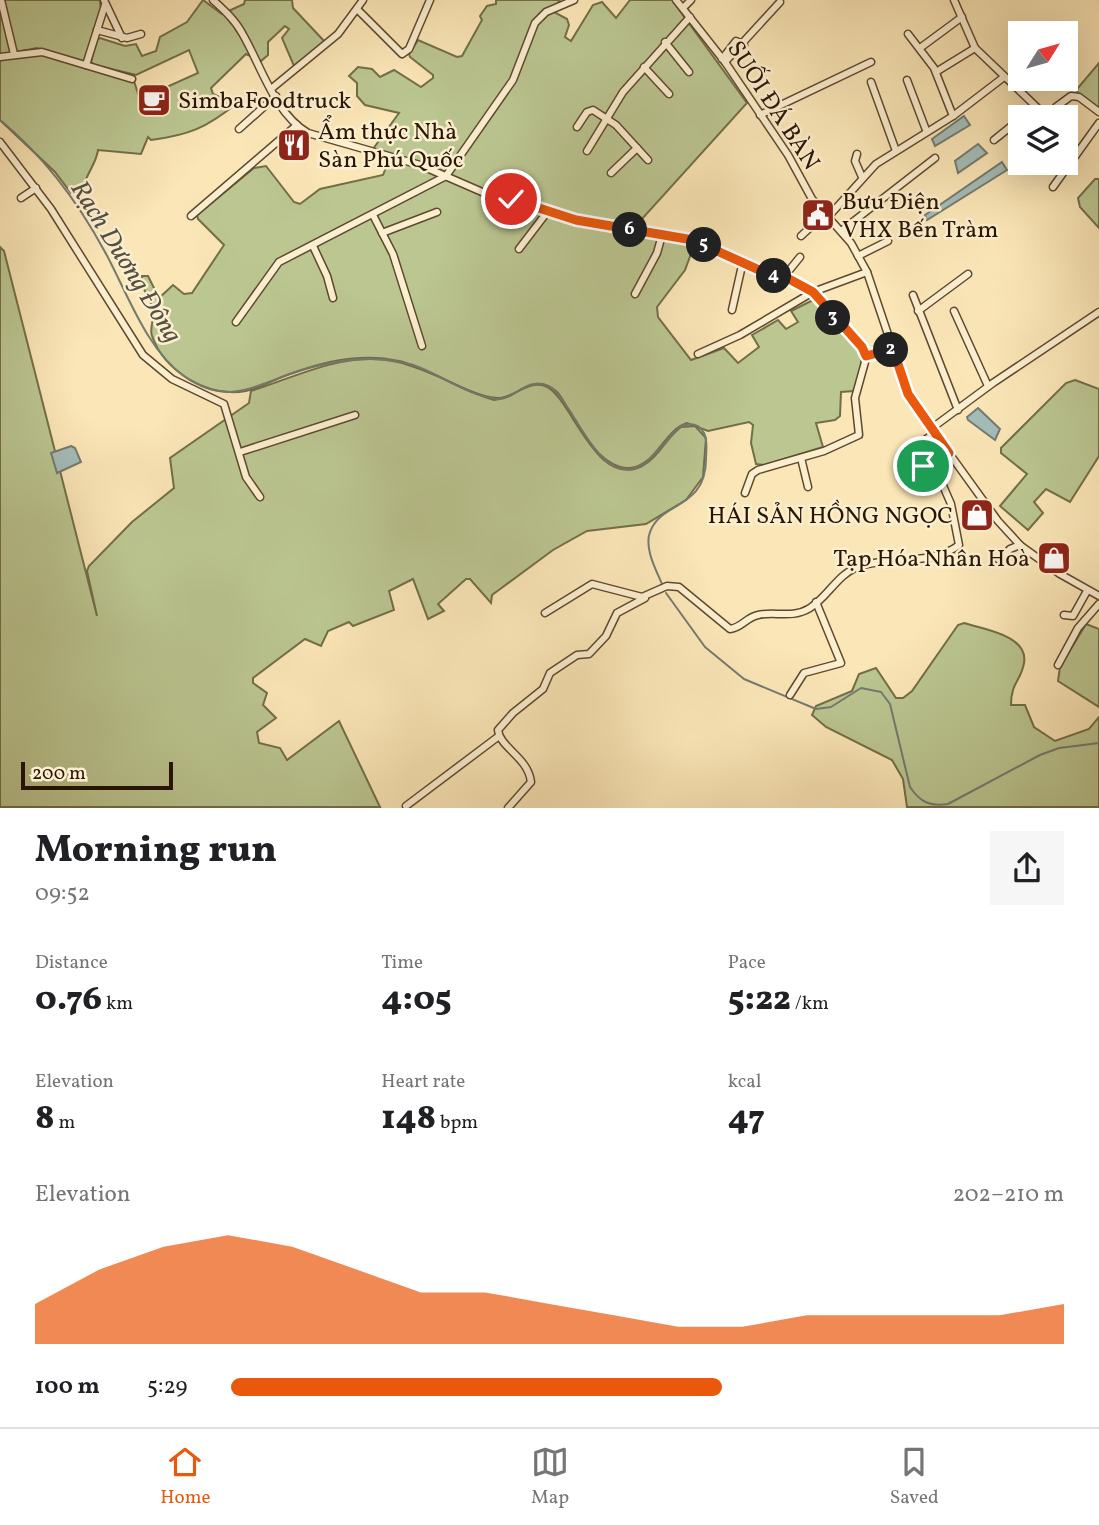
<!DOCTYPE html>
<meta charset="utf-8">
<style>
body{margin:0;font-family:Vollkorn,serif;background:#f6f6f6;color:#202124;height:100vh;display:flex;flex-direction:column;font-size:26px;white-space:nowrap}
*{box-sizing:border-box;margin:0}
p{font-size:23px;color:#757577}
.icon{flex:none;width:38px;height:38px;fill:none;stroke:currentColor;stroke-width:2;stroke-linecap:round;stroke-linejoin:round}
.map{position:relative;height:808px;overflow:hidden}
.drawer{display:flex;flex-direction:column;background:#fff;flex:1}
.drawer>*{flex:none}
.needle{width:46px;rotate:53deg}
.fabs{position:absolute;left:1008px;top:21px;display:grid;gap:14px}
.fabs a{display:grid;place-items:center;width:70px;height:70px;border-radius:0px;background:#fff;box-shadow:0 7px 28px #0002;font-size:35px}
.scale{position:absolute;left:21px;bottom:18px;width:152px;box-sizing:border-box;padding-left:7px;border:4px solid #2a1500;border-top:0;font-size:19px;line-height:24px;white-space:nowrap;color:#2a1500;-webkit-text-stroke:5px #fcefd0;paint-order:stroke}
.pin{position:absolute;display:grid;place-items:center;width:60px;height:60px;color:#fff;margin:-30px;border:4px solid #fff;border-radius:50%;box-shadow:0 2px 7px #0007}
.km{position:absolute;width:35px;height:35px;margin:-18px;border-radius:50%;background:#222;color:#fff;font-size:19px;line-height:35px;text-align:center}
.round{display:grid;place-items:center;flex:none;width:74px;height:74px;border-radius:0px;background:#f6f6f6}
.summary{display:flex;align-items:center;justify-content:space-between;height:119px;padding:0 35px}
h1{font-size:38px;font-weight:800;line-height:52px}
.figures{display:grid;grid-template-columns:repeat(3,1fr);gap:10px;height:119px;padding:7px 35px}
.figures div{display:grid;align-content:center}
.figures b{font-size:35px;font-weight:800}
.figures small{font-size:19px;font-weight:400}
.figures p{font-size:19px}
.chart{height:196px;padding:14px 35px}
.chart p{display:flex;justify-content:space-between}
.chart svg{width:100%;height:126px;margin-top:7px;fill:#ea580c;opacity:.7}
ul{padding:0 35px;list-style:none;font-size:23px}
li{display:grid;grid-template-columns:112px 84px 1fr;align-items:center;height:52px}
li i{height:18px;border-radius:9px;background:#ea580c}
.menu{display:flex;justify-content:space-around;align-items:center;height:98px;border-top:2px solid #e0e0e0;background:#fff;font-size:19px;color:#757577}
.menu a{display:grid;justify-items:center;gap:4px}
.menu .current{color:#ea580c}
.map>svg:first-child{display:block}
.green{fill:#bbc691;stroke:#726e48;stroke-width:2}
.water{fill:#a4bdba;stroke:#737a70;stroke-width:2}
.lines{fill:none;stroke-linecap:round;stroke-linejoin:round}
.stream{stroke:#737a70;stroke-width:2}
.minor-casing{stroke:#5e492e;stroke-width:9}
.minor{stroke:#fcefd0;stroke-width:6}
.route-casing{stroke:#fff;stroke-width:14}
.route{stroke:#ea580c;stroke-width:9}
.labels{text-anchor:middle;stroke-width:5;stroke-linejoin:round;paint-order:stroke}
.poi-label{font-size:24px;fill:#2a1500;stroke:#fcefd0;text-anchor:start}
.street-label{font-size:24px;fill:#2a1500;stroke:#fcefd0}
.water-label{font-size:26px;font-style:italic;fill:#555041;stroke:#fcefd0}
</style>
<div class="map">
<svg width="1099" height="808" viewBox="0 0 1099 808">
<rect width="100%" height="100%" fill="#fbe6b7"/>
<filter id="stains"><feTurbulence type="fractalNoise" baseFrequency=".00286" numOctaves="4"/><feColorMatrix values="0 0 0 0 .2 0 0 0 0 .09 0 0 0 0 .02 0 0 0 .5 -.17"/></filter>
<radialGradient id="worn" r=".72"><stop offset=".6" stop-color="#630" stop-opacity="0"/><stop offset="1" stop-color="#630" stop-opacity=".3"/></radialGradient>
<!-- green -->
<g class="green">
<polygon points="0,0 104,0 100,1 101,11 85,62 37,48 0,55"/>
<path d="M203 0 222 14 244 4 245 0H292L293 8 325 42 294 66 282 38 289 29 285 26 268 42V55L261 61 246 54 211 88 213 94 236 104C206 128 189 135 151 140L148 137 141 154 98 150C96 165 86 173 83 189L71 193 55 172 0 120V59L35 52 134 81 143 110 142 98 198 73 189 50 136 75 95 65 91 62 97 40 100 38 125 46 136 44 142 56 156 51 160 37 187 22Z"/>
<path d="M496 0H560L552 11 567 19 569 25 565 37 571 41 593 5 602 2 616 18 630 0H672L747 103 631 231 695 243 685 270 657 307 658 317 691 360 724 348 738 363 759 347 752 335 778 320 786 329 798 322 791 311 815 299 859 350 863 359 854 391 841 392 840 416 835 420 816 423 823 447 764 465 756 464 751 443 753 425 749 422 708 431 687 423C664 430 656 466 630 468 606 470 582 436 572 418 567 409 564 398 556 391 533 371 520 398 498 398 472 398 428 367 399 361 364 353 324 361 290 374 275 379 261 388 246 391 208 398 165 372 152 336 149 328 155 318 153 310 150 296 141 291 142 276H148L159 298 173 285 184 294 192 293 224 245 198 219 197 215 254 168 266 166 294 202 300 204 320 189 383 175 389 160 373 149 399 113 365 105 357 96V83L349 76 358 67 372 69 380 77 394 70 421 87 433 78V75L410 57 409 54 418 40 457 57 462 56 482 20 480 16 487 6 496 4Z"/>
<polygon points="1099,63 1099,111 1078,95 1077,89"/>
<polygon points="1095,179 1099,179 1099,228 1080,207 1078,198"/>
<path d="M0 247 4 251 97 616 87 571 89 566 132 522 174 488 170 458 249 403 251 391C299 376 346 350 398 362 432 370 461 390 494 400 513 399 526 380 545 386 571 395 595 490 642 466 658 458 667 437 681 427L695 426 706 438 703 477 686 500 646 524 587 531 553 550 492 595 491 603 470 579H466L438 604 444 611 428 619 413 579 389 591 394 610 353 626 349 622 328 631 321 646 305 639 253 678V683L267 693 263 705 276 718 257 732 259 743 280 748 287 760 339 721 380 807H0Z"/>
<polygon points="1075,380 1099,389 1099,456 1070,502 1046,489 1034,502 1043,513 1028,530 1000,506 1027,474 1001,453 1001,448 1066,383"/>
<path d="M964 623C982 629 1029 635 1024 663 1021 681 1011 682 1011 705H1025L1034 727 1055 741 1089 729 1099 717V807H907L903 779 892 760 826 727 812 715 816 706 852 691 859 674 876 668 896 698H903L912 691 958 625Z"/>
<polygon points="1086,624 1099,629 1099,707 1058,681 1060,667"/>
</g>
<!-- water -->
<g class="water">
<polygon points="964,116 970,125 935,146 932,139"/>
<polygon points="978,144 987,153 958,173 955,161"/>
<polygon points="1002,162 1007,170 927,220 925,215"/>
<polygon points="978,408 1000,429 995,440 968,420 967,417"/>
<polygon points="71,446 75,448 81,462 57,473 51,453"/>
</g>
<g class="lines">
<!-- stream -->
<g class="stream">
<path d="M0 120C45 157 78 202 105 252 127 292 146 349 184 376 226 406 251 387 293 373 332 360 373 353 413 365 440 374 468 396 497 399 515 400 525 378 546 385 574 395 597 493 644 464 658 454 667 437 681 426 690 423 699 424 704 433 708 441 706 450 706 459 706 509 661 501 650 532 644 548 656 570 662 584"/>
<path d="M666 593 705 647 744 679 816 709 831 707 861 688 881 692 890 704 910 787C920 802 930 807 948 804L1040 755 1059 748 1099 743"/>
</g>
<!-- minor casing -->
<g class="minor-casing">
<g id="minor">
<polyline points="1,0 14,54"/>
<polyline points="104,0 122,38"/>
<path d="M213 0C224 10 235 20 242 33 261 65 274 113 308 133L420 165 489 195 576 220 693 240 770 275 801 285 813 292 862 347 865 362 855 398 859 435 824 451 758 470 752 474 745 493"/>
<polyline points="676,0 725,62 788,155 812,199 851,243 867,272 908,394 954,460 998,521 1021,546 1060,574 1099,596"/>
<polyline points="954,0 975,48 1047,117"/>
<polyline points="683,8 691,0"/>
<polyline points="357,9 402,54 409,49 430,0"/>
<polyline points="97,30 127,38 141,34"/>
<polyline points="908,34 934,68 953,116"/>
<polyline points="665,42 689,72"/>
<polyline points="920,48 962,17"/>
<polyline points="0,57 42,52 132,79"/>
<polyline points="722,59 736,41 744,45"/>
<polyline points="725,62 780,2"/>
<polyline points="86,65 105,5"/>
<polyline points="644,67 669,94"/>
<polyline points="936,72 975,48"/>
<polyline points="907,80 926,130"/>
<polyline points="871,82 896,151"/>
<polyline points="271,89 338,34 363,0"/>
<polyline points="760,115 871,62"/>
<polyline points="1023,117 1035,107"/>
<polyline points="1053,117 1056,107 1071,96 1079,97 1099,112"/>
<polyline points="577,127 587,112 593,110 616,125 648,160"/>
<polyline points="239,129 276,96"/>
<polyline points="994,140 1020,119"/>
<polyline points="0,142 51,209 143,355 172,379 224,404 246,477 260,497"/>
<polyline points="587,151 623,92 690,17"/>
<polyline points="857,154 855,161 862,177"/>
<polyline points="611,173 637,148"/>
<polyline points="1053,187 1099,123"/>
<polyline points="21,198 36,188"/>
<polyline points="373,215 393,254 422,346"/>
<polyline points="191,216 297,125"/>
<polyline points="828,217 876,164 953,116 1004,77"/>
<polyline points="841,231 935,158"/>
<polyline points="382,233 437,212"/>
<polyline points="801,236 826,213"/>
<polyline points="313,246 327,276 333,298"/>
<polyline points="519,249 548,211"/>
<polyline points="858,256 888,241"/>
<polyline points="783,278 800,257"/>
<polyline points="635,294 657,253 662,235"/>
<polyline points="913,295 958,410"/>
<polyline points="732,310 743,261"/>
<polyline points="918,311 968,274"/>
<polyline points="954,311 988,386"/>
<polyline points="236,322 279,262 446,176 513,80 535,23 546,12 574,0"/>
<polyline points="698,354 740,335 813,292 867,272"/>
<polyline points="866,356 893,349"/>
<polyline points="932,428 993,383 1099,312"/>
<polyline points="919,444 935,433"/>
<polyline points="240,452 355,415"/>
<polyline points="801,458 808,487"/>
<polyline points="912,470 934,465"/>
<polyline points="999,560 1010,549 1020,545"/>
<path d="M545 613 592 584 642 597 667 586 679 587 730 629C741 628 747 617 758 615 775 611 792 619 810 608 829 596 837 574 860 566 891 556 932 566 959 545L951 504 934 465 936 459 949 453"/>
<polyline points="1064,615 1073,616 1087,591"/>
<polyline points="1058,665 1078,628 1099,604"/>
<polyline points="790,695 804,673 841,663 816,602"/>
<polyline points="406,806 499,736"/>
<path d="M508 808 531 782C528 757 500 748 498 730L513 713 543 689 550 673 577 655 589 654 606 636 617 613 645 598"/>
</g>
</g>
<!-- minor -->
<use href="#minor" class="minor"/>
</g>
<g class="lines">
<!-- route casing -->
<g class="route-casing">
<polyline id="route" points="511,199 576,220 693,240 770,275 789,279 813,292 862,347 866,356 893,349 908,394 949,453 936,459 934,465 923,466"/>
</g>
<!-- route -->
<use href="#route" class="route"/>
</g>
<!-- icons -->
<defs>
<g id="cafe-square" transform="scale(1.75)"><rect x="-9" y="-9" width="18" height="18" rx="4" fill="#8f2418" stroke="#fcefd0"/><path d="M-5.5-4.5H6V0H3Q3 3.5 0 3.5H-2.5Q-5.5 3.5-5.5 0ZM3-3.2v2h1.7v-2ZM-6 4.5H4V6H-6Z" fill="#fff"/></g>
<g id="restaurant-square" transform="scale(1.75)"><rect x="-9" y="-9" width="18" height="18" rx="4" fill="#8f2418" stroke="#fcefd0"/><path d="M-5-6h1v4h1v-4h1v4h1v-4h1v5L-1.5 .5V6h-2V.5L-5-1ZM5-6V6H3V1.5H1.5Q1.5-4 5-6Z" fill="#fff"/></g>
<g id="civic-square" transform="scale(1.75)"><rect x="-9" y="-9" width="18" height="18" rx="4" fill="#8f2418" stroke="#fcefd0"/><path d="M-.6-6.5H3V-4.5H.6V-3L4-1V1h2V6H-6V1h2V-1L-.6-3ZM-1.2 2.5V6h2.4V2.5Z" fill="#fff"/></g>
<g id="shop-square" transform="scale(1.75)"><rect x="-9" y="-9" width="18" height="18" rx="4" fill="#8f2418" stroke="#fcefd0"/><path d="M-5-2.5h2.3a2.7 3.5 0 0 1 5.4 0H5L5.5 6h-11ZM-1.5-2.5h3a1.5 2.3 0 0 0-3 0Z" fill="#fff"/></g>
</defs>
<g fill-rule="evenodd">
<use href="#cafe-square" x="154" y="100"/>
<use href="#restaurant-square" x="294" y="145"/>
<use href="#civic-square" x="818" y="215"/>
<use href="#shop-square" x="977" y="515"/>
<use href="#shop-square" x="1054" y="558"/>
</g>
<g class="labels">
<!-- poi labels -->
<g class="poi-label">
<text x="178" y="108">SimbaFoodtruck</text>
<text x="318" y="139">Ẩm thực Nhà<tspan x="318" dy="28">Sàn Phú Quốc</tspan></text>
<text x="842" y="209">Bưu Điện<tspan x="842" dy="28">VHX Bến Tràm</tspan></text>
<text x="953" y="523" text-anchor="end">HÁI SẢN HỒNG NGỌC</text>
<text x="1030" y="566" text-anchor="end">Tạp Hóa Nhân Hoà</text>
</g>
<!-- street labels -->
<g class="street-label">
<text transform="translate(774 105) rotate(57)" y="8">SUỐI ĐÁ BÀN</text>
</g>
<!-- water labels -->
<g class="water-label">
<text transform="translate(127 261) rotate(58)" y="9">Rạch Dương Đông</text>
</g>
</g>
<rect width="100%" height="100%" filter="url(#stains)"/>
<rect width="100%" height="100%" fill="url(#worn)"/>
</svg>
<div class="fabs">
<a><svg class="needle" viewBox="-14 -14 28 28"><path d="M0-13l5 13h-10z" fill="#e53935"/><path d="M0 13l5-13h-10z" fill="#757577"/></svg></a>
<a><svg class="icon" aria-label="layers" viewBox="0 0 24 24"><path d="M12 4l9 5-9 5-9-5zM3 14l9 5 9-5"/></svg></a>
</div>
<div class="scale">200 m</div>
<div class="pin" style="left:923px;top:466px;background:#1e9e55"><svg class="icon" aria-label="arrive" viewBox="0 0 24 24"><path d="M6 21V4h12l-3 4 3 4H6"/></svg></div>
<div class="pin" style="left:511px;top:199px;background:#d93025"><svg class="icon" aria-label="check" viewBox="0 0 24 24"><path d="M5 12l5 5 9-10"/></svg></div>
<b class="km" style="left:891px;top:350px">2</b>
<b class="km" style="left:833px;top:318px">3</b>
<b class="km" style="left:774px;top:276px">4</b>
<b class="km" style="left:704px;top:245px">5</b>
<b class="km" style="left:630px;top:230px">6</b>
</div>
<section class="drawer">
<div class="summary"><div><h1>Morning run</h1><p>09:52</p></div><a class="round"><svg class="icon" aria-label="share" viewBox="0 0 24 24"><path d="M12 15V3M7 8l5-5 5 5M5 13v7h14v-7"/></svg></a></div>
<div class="figures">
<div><p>Distance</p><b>0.76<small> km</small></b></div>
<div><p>Time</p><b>4:05</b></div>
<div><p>Pace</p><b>5:22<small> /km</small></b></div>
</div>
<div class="figures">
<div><p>Elevation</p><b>8<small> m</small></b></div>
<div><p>Heart rate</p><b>148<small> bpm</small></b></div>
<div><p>kcal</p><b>47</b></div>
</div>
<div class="chart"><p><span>Elevation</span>202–210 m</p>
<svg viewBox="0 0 160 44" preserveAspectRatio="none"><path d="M0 44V30L10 18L20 10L30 6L40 10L50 18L60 26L70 26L80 30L90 34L100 38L110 38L120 34L130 34L140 34L150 34L160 30V44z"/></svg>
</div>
<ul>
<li><b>100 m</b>5:29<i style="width:59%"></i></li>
</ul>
</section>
<nav class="menu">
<a class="current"><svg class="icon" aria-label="home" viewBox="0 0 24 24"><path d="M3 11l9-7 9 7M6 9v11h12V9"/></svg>Home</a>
<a><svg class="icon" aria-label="map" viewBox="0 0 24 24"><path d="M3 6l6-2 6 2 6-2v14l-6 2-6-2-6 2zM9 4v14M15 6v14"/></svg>Map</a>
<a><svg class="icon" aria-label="saved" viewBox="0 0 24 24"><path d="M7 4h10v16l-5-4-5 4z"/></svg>Saved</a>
</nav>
